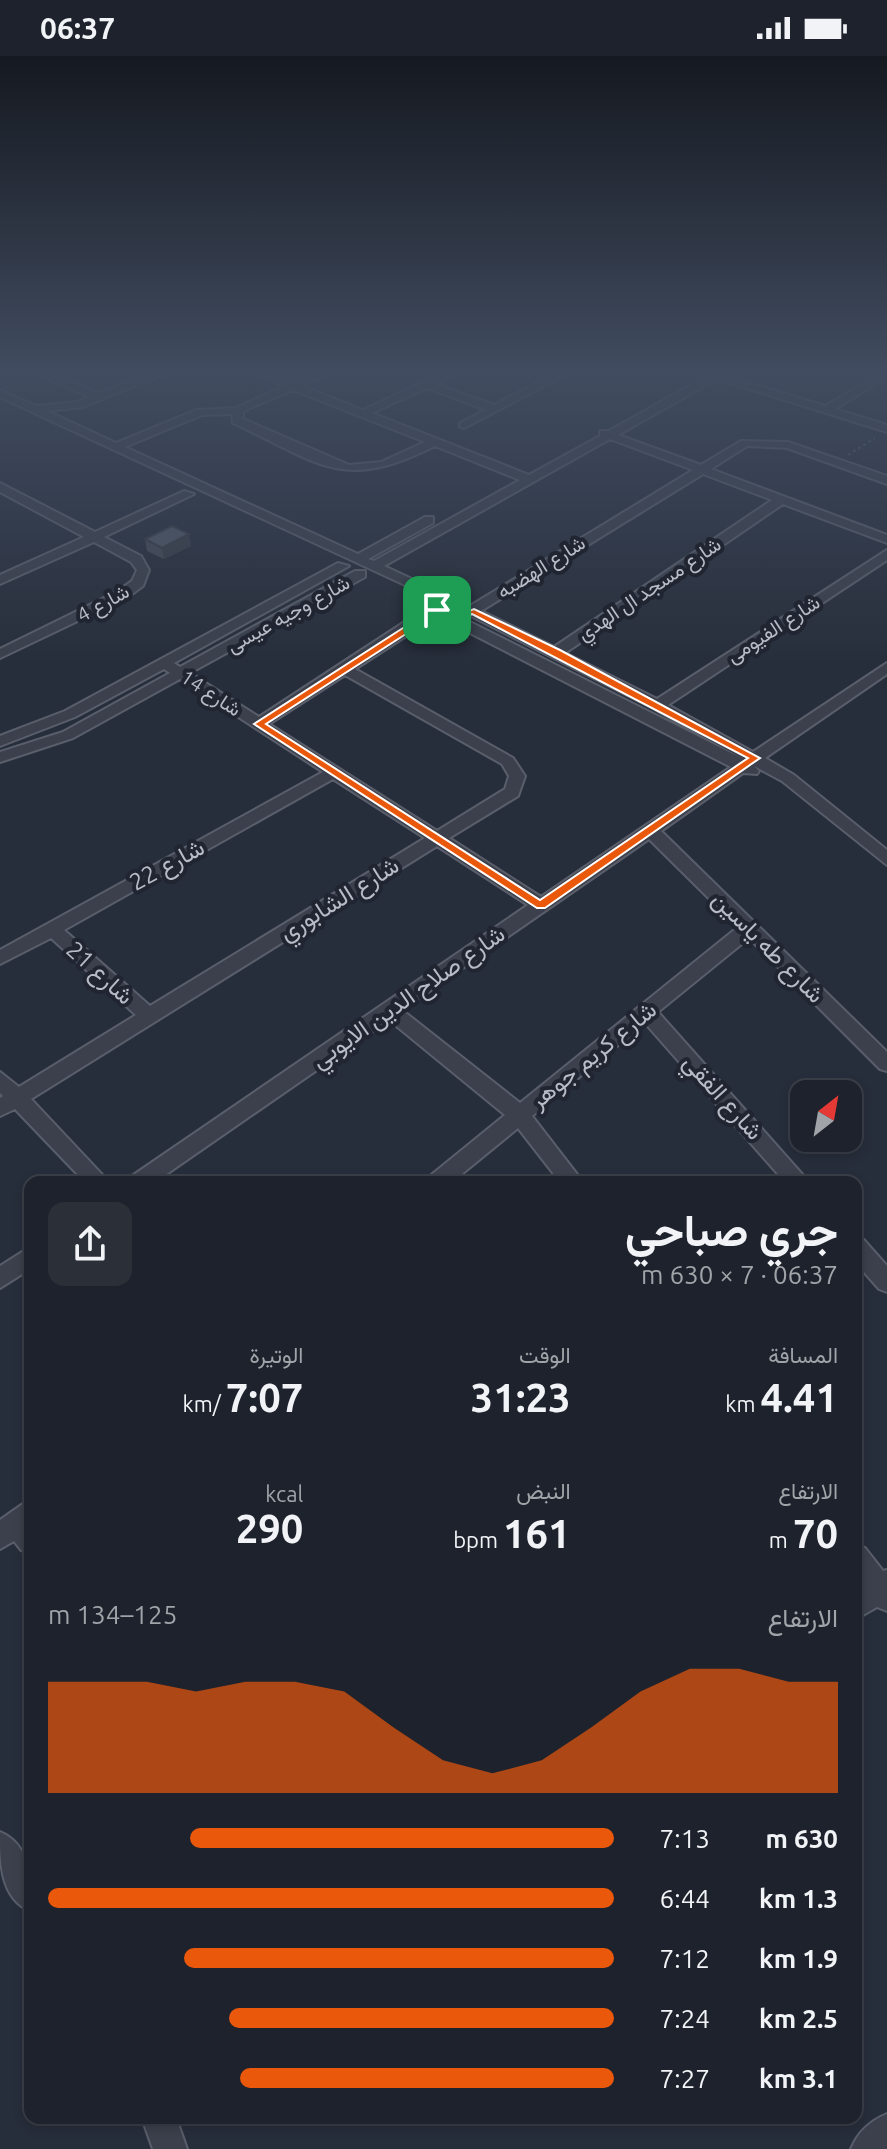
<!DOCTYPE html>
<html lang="ar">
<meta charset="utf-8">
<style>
body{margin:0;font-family:Ubuntu,Vazirmatn,sans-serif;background:#2a2f38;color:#f1f3f6;direction:rtl;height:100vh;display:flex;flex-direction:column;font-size:30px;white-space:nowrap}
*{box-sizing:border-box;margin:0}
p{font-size:26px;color:#a0a4a9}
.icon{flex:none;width:44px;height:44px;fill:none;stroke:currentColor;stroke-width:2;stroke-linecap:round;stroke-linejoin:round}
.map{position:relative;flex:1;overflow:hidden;direction:ltr}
.details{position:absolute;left:24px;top:1120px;width:838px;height:948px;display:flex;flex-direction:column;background:#1d222c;border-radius:16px;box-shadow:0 4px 12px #0003,0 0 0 2px #3b3f48;direction:rtl}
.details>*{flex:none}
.needle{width:52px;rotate:31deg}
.controls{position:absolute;left:790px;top:1024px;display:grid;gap:16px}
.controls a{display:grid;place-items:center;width:72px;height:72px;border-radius:16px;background:#1d222c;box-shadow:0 4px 12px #0003,0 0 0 2px #3b3f48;font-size:40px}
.pin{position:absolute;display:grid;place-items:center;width:68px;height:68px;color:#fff;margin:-34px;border-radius:16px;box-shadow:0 4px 12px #0006}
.round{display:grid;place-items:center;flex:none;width:84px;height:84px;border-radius:16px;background:#2a2f38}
.headline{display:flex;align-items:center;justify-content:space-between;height:136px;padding:0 24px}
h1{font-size:44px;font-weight:700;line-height:60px}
.metrics{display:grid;grid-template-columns:repeat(3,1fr);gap:12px;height:136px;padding:8px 24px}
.metrics div{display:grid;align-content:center}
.metrics b{font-size:40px;font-weight:700}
.metrics small{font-size:22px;font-weight:400}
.metrics p{font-size:22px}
.chart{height:224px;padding:16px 24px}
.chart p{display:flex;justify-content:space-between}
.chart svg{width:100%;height:144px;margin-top:8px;fill:#ea580c;opacity:.7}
ul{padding:0 24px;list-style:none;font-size:26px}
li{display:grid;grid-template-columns:128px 96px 1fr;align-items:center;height:60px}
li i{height:20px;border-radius:10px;background:#ea580c}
.status{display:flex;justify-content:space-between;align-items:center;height:56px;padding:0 40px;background:#1d222c;direction:ltr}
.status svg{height:22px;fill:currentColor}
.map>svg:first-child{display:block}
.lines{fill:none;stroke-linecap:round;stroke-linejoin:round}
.minor-casing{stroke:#595e6a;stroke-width:4}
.path{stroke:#4b5a5d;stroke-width:2;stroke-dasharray:3 3;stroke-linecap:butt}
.minor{fill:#3b404c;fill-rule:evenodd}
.wall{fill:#434a56}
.shaded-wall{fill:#373c46}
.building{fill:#4e5664;stroke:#373c46;stroke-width:2}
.route{fill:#ea580c;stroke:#fff;stroke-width:2;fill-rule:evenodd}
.labels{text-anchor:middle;stroke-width:8;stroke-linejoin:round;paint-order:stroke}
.far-street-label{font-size:20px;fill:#b7bcc7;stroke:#202531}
.street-label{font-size:24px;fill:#b7bcc7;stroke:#202531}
</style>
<div class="status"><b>06:37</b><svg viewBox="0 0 49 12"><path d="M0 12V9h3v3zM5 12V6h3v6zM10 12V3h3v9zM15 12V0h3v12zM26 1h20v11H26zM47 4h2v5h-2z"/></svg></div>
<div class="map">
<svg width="887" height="2093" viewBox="0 0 887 2093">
<rect width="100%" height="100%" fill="#272e3b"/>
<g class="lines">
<!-- minor casing -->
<g class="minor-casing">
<g id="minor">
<path d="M159 314H173L83 351 47 355 116 387 196 354 236 352 284 330 248 314H262L293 326 322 314H336L302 330 363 354 449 314H462L435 328 494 349 562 314H575L464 372 460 371V367L486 354 427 332 372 357 529 419 600 380V375H609L707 320 706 316 731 314 724 319 825 350 887 314V321L835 353 887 369V376L717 323 618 379 701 409 741 385 788 386 887 420V428L787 392 747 390 711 413 887 479V487L783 448 565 597 657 643 887 494V504L668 649 753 696 887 607V618L765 702 794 719 887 794V809L782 725 754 710 759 715 757 718 743 717 661 775 887 996V1015L880 1013 749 882 658 956 809 1126H785L645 967 532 1060 583 1126H560L518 1072 452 1126H426L430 1120 505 1059 389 964 155 1126H128L132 1120 528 849 437 790 31 1043 109 1126H85L15 1053 0 1060V1042L3 1040 0 1037V1016L19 1031 136 959 51 882 0 908V894L323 716 180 623 73 682 0 706V696L63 676 170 617 164 613 75 661 0 690V680L65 655 338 507 349 510 174 607 180 611 355 515H365V521L190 617 259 661 429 550 442 551 458 560 461 555 0 341V334L36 350 77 346 89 341 43 321V317H51L99 337ZM293 334 425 386 381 406 349 409 243 363V356L248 353ZM232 358 233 367C319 407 342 437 435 390L520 424 374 505 368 503 433 467V461H425L358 498 125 391 202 359ZM610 383 693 414 470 550 384 510ZM703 418 772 444 554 591 481 555ZM437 560 731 711 541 841 449 782 518 740 525 720 513 702 355 613ZM471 560 653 652 743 703 464 563ZM345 619 502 708 509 720 505 733 437 775 269 668ZM333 723 425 782 150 950 64 874ZM649 783 738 871 520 1047 402 954Z"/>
<polygon points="0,427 95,476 184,435 194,438 104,481 141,500 149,514 143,530 128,541 0,602 0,593 118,535 132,525 137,514 131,506 94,486 0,528 0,519 84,481 0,436"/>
<polygon points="856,1182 864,1184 887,1210 887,1236 879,1233 856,1207"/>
<polygon points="30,1191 30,1213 0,1232 0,1210"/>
<polygon points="30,1443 30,1498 21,1494 14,1485 0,1493 0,1464"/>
<polygon points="856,1488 865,1492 883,1515 887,1514 887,1555 877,1551 856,1563 856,1534 861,1530 856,1523"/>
<path d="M0 1776C32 1789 30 1826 30 1855 0 1842 0 1805 0 1776Z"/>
<path d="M887 2058V2093H851C858 2076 870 2065 887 2058Z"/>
<polygon points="142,2062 176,2062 187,2093 153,2093"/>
</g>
</g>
<!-- path -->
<polyline class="path" points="848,399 875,382"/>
<!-- minor -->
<use href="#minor" class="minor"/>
</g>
<!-- wall -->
<polygon class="wall" points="145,483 191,490 164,503 147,495"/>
<!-- shaded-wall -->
<polygon class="shaded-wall" points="189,478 191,490 164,503 162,492"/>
<!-- building -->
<polygon class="building" points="172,470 189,478 162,492 145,483"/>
<!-- sky -->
<linearGradient id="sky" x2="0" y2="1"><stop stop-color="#151920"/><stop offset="0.52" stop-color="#414c60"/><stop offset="1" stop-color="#414c60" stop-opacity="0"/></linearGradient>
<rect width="887" height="607" fill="url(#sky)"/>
<!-- route -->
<path class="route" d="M434 552 457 560 474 553 560 594 760 702 545 852H537L254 668ZM437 558 457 566 472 558 748 702 540 844 266 668Z"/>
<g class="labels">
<!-- far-street labels -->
<g class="far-street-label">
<text transform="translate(541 511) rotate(-32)" y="7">شارع الهضبه</text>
<text transform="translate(649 533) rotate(-34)" y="7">شارع مسجد ال الهدي</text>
<text transform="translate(103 547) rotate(-29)" y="7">شارع 4</text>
<text transform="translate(288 558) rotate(-29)" y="7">شارع وجيه عيسى</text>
<text transform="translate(773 573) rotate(-33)" y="7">شارع الفيومى</text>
<text transform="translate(211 637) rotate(33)" y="7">شارع 14</text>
</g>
<!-- street labels -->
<g class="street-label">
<text transform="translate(167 809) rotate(-29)" y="8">شارع 22</text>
<text transform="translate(339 843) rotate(-32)" y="8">شارع الشابوري</text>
<text transform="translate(768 891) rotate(45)" y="8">شارع طه ياسين</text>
<text transform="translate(100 917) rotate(42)" y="8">شارع 21</text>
<text transform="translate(408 941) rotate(-35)" y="8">شارع صلاح الدين الايوبي</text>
<text transform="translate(593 999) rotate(-39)" y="8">شارع كريم جوهر</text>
<text transform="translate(723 1041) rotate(48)" y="8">شارع الفقي</text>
</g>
</g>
</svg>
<div class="controls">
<a><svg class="needle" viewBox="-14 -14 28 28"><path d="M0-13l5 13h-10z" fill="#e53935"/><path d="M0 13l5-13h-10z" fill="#a0a4a9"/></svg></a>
</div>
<div class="pin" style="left:437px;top:554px;background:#1e9e55"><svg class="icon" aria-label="arrive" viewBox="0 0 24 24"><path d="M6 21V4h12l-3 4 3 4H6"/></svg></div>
<section class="details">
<div class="headline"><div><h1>جري صباحي</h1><p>06:37 · 7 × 630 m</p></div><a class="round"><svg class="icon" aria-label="share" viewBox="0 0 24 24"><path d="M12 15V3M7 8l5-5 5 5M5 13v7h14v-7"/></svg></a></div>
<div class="metrics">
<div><p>المسافة</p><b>4.41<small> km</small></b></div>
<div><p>الوقت</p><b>31:23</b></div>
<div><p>الوتيرة</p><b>7:07<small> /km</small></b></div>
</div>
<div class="metrics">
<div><p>الارتفاع</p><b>70<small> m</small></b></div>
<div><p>النبض</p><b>161<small> bpm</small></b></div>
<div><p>kcal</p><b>290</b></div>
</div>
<div class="chart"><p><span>الارتفاع</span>125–134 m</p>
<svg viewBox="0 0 160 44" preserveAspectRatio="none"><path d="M0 44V10L10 10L20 10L30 13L40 10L50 10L60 13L70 24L80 34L90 38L100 34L110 24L120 13L130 6L140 6L150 10L160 10V44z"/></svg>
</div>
<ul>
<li><b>630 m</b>7:13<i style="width:75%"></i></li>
<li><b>1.3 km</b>6:44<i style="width:100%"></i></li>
<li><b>1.9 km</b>7:12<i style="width:76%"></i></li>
<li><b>2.5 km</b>7:24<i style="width:68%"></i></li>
<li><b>3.1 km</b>7:27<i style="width:66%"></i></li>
</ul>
</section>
</div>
